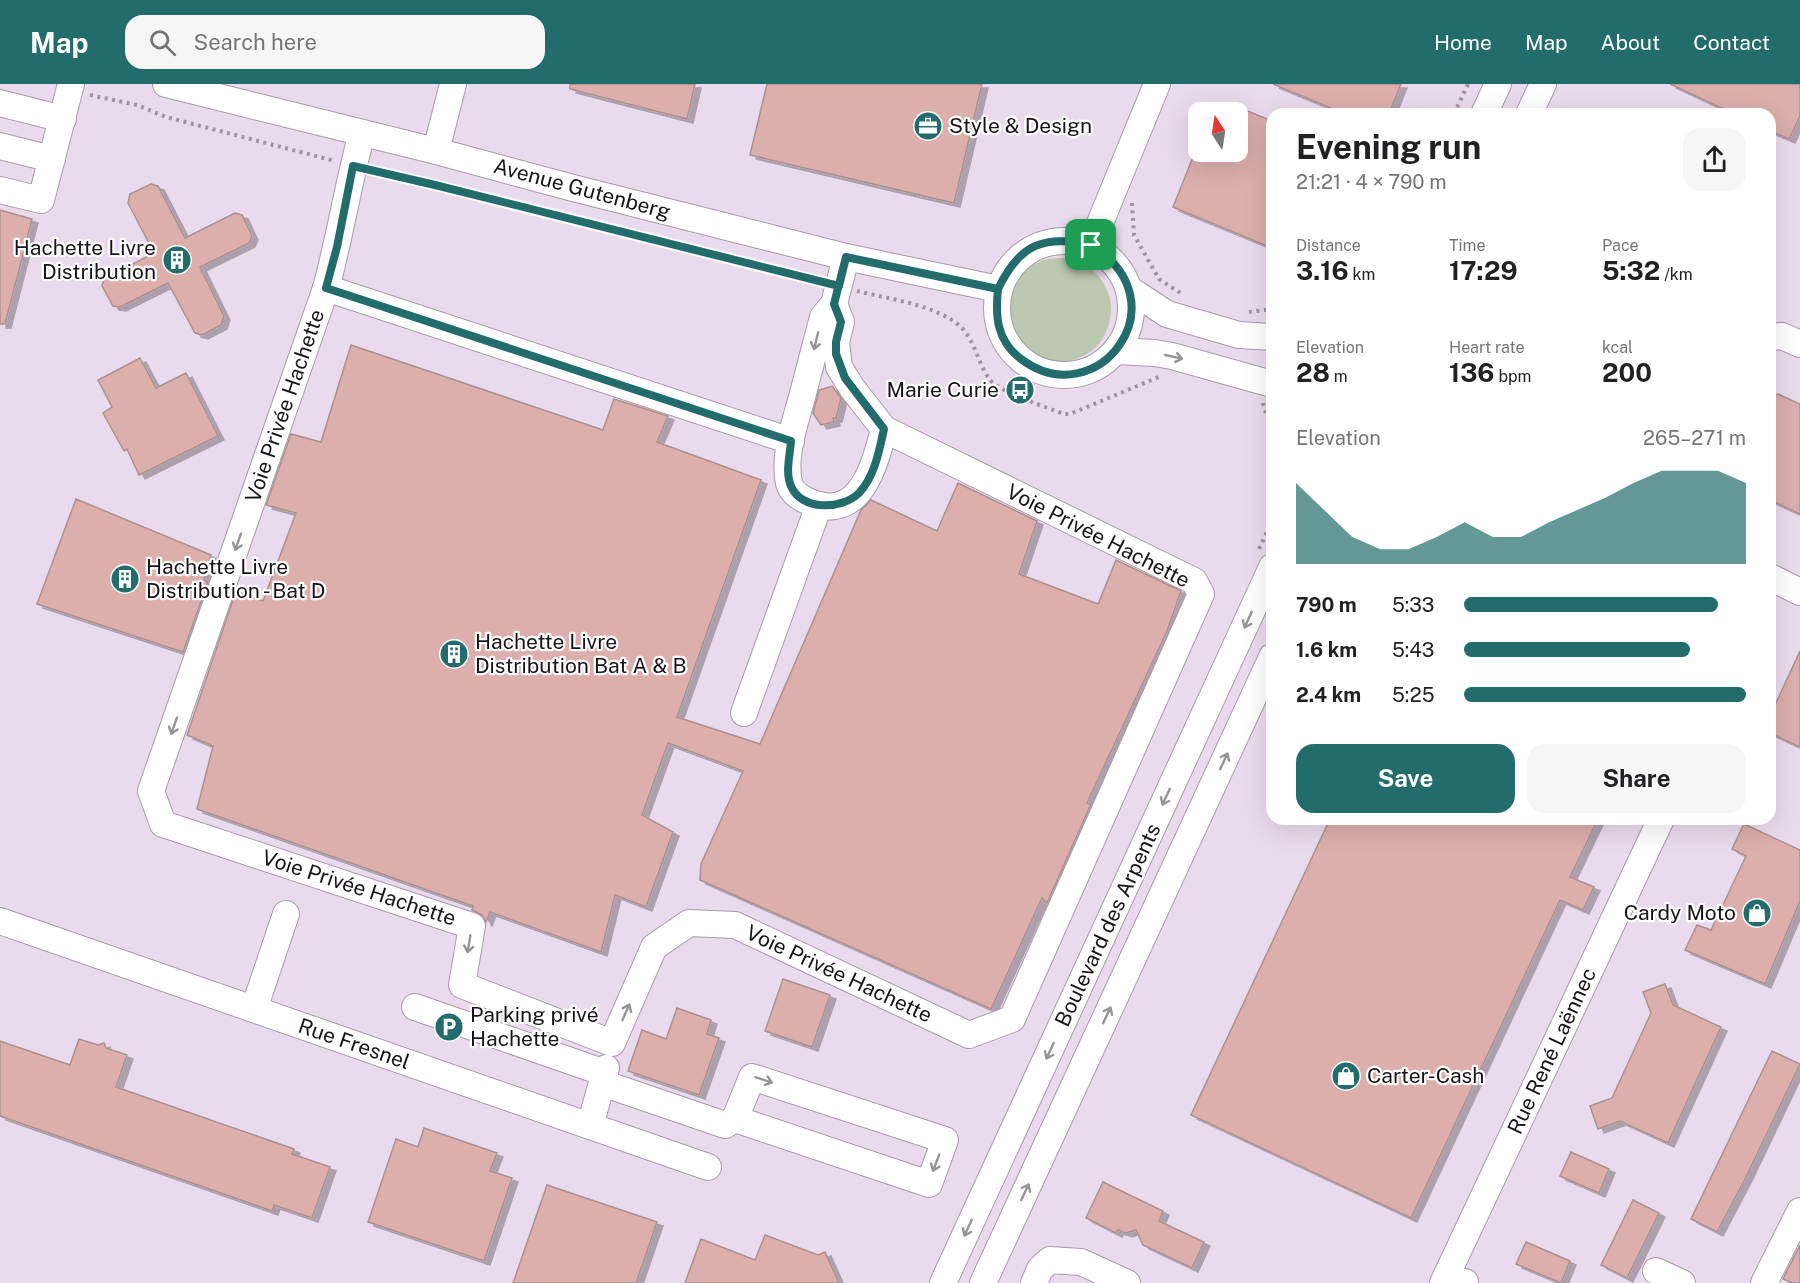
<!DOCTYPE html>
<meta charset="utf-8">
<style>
body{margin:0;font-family:"Public Sans",sans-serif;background:#f6f6f6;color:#202124;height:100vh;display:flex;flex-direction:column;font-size:22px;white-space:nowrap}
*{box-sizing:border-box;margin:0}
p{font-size:20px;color:#757577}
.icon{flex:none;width:33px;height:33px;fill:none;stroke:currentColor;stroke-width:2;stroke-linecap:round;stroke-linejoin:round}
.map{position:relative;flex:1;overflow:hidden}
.drawer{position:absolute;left:1266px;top:24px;width:510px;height:717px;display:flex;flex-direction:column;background:#fff;border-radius:18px;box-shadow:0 6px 24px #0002}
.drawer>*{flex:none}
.needle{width:39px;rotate:348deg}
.controls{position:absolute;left:1188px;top:18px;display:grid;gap:12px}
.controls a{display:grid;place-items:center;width:60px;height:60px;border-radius:12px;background:#fff;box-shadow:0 6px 24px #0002;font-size:30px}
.pin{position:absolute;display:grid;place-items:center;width:51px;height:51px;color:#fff;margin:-26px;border-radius:12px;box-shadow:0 3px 9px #0006}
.round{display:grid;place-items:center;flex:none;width:63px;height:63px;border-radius:18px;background:#f6f6f6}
.headline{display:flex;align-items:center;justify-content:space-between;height:102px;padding:0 30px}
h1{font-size:33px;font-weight:700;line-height:45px}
.metrics{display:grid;grid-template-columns:repeat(3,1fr);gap:9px;height:102px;padding:6px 30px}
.metrics div{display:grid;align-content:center}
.metrics b{font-size:26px;font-weight:700}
.metrics small{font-size:16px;font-weight:400}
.metrics p{font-size:16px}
.chart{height:168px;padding:12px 30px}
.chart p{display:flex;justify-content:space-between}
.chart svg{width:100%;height:108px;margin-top:6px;fill:#226d6c;opacity:.7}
.button{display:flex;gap:12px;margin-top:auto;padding:12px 30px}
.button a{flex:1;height:69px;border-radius:18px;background:#226d6c;color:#fff;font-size:24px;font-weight:700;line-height:69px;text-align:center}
.button a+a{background:#f6f6f6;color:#202124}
ul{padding:0 30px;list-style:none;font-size:20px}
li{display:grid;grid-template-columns:96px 72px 1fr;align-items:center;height:45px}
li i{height:15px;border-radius:8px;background:#226d6c}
header{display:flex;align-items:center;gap:36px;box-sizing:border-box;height:84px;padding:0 30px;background:#226d6c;color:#fff}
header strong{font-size:28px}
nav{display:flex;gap:33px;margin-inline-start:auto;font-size:21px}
.search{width:420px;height:54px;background:#f6f6f6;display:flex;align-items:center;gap:15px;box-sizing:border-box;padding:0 21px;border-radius:18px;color:#757577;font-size:22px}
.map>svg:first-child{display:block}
.green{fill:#bbc7ae}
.building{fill:#dcaeac;stroke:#aa9190;stroke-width:1.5;filter:url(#shadow)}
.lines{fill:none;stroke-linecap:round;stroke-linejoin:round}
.minor-casing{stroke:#a799aa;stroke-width:28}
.path{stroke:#9f93a1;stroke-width:4;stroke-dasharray:3 4.5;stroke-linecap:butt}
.minor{stroke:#fff;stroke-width:26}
.oneway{stroke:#979498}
.route-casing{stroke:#fff;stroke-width:12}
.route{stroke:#226d6c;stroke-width:8}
.labels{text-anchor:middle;stroke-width:4.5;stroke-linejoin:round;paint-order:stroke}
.poi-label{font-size:21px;fill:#181219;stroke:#fff;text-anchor:start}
.street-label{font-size:21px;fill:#181219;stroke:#fff}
</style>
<header>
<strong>Map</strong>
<div class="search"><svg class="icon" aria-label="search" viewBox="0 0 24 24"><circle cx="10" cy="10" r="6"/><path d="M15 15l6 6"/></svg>Search here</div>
<nav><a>Home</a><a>Map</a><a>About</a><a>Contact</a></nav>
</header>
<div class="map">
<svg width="1800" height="1199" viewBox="0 0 1800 1199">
<defs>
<filter id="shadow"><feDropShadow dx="6" dy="4" stdDeviation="0" flood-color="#0004"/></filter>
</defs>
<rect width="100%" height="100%" fill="#eadaed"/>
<!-- green -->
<circle class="green" cx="1059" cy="226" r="52"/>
<!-- building -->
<g class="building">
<polygon points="570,0 695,0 687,35 570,5"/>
<polygon points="767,0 982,0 954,119 750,71"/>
<polygon points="1273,0 1401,0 1389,30 1345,30"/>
<polygon points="1670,0 1800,0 1800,32 1789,55 1770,47 1770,30 1734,30"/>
<polygon points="1238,23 1272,37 1272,164 1173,123 1195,68 1238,68"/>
<polygon points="151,100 158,102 185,154 235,129 242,131 252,152 249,159 200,183 224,232 221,241 202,251 195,249 168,199 120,223 113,222 102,202 104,195 154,169 128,119 130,110"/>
<polygon points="0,126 32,135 5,240 0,240"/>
<polygon points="351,261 603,346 614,315 668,332 657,358 761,396 677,633 760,660 861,426 871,416 937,447 958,399 1037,437 1019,490 1098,520 1116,476 1181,507 1167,547 1087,719 1091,720 1047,819 1042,814 991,925 700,796 701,780 743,687 668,659 642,731 673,748 646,823 615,811 601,868 490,828 486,838 482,831 472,826 473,822 197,725 213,662 187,651 236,507 263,517 296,429 266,421 291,350 321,358"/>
<polygon points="140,274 156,304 186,289 218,352 139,391 127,365 124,367 103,329 112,323 98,296"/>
<polygon points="832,302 841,314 836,334 833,334 834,338 821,341 813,329 819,306"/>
<polygon points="1778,310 1800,320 1800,430 1770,416 1770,312"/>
<polygon points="76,415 211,471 204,496 208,498 183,568 37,520"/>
<polygon points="1800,567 1800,663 1770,649 1770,632"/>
<polygon points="1330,735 1598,735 1570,793 1594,803 1583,826 1560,816 1411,1134 1191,1031"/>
<polygon points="1744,740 1800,766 1800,817 1765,900 1685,866 1697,841 1711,846 1746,772 1732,765"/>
<polygon points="783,895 830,911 812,963 765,947"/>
<polygon points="1665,900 1673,921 1721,943 1668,1059 1620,1037 1598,1045 1590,1022 1612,1014 1651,929 1643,908"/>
<polygon points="677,924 711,936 707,950 719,954 699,1011 628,987 642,946 666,955"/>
<polygon points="79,955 98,961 104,959 106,964 127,971 116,1003 294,1065 292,1070 330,1083 312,1134 274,1121 272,1127 0,1032 0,957 70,981"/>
<polygon points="1772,967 1800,980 1746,1093 1717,1148 1691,1135"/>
<polygon points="424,1044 497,1069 490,1087 512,1094 484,1177 368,1138 396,1055 418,1063"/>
<polygon points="1571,1068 1609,1085 1599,1109 1560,1092"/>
<polygon points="1103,1098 1163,1127 1159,1137 1204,1158 1192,1184 1143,1161 1136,1146 1126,1149 1118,1146 1116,1149 1086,1134"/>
<polygon points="547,1101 657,1138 636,1199 513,1199"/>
<polygon points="1633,1116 1659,1129 1627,1194 1601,1181"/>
<polygon points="765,1151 818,1171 825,1168 839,1199 685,1199 701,1155 755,1176"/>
<polygon points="1526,1158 1570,1177 1561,1199 1516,1180"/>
<polygon points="1800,1161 1800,1199 1792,1199 1783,1195"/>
</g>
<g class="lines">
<!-- minor casing -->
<g class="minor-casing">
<g id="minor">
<polyline points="166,0 436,67 573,104 846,173 998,205"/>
<polyline points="0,19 63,35"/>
<polyline points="1484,30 1498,0"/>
<polyline points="1529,30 1543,0"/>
<path d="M362 49C348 100 340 153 326 204L151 707 163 740 472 842 462 901 612 959 654 863 689 839 735 841 969 951 1012 935 1201 510 1194 497 884 345 852 304 839 283 836 258 841 238 834 220 823 233C816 260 809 286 802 313 795 339 783 371 789 399 792 410 802 415 812 419 861 437 875 380 884 345"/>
<polyline points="0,62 52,75"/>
<polyline points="436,67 453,0"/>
<polyline points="0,106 41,116 71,0"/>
<circle cx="1064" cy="224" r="67"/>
<polyline points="1091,161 1157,0"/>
<polyline points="326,204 791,357"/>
<polyline points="1129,205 1167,230 1239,251 1272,253"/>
<polyline points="834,220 846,173"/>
<polyline points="1770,253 1782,252 1800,260"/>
<polyline points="1116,267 1155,269 1172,272 1272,300"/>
<polyline points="1770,493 1800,508"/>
<polyline points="744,629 819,421"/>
<polyline points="0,837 708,1083"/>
<polyline points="415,923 605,989"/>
<polyline points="254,925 286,830"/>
<polyline points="602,999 725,1041 735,1035 752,993 945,1056 929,1100 735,1035"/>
<polyline points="590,1042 606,984"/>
<polyline points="1656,1187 1682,1199"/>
<polyline points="943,1199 1272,483"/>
<polyline points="983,1199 1272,573"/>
<polyline points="1034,1199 1040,1185 1050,1176 1081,1178 1127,1199"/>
<polyline points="1443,1199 1661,735"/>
<polyline points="1465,1199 1465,1198"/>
<polyline points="1764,1199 1800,1127"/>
</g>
</g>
<!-- path -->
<g class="path">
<polyline points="90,11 137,21 166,33 335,77"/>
<polyline points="1454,30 1468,0"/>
<polyline points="374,88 435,101 818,197"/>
<polyline points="1132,119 1134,151 1159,195 1182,210"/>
<path d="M857 207C889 215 937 221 961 243 975 257 978 280 990 296 999 307 1049 325 1065 330H1070L1159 293"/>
<polyline points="1249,228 1272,225"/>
<polyline points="1263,319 1266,330 1272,343"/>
<polyline points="1259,465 1272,437"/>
</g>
<!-- minor -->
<use href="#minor" class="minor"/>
</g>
<!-- one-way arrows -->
<defs><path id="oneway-shaft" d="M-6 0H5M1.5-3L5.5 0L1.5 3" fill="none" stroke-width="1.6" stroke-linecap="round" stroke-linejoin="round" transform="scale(1.5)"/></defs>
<g class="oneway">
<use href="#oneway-shaft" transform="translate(816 257) rotate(104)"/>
<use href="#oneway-shaft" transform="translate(1174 273) rotate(13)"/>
<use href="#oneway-shaft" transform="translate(238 458) rotate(109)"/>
<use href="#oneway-shaft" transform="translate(1248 536) rotate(115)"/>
<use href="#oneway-shaft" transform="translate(174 642) rotate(109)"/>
<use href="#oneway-shaft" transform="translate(1224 677) rotate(-65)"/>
<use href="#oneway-shaft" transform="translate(1166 713) rotate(115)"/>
<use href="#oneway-shaft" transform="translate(469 860) rotate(99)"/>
<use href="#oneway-shaft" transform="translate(626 928) rotate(-66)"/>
<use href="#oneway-shaft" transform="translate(1107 931) rotate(-65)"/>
<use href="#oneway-shaft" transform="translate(1050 967) rotate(115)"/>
<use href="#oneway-shaft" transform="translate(764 996) rotate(18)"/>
<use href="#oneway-shaft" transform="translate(936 1079) rotate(111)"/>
<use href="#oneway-shaft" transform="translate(1025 1108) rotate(-65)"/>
<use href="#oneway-shaft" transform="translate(968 1144) rotate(115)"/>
</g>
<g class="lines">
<!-- route casing -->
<g class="route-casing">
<path id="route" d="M1091 161C1043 150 1019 161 998 205L846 173 839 202 435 101 353 82 337 163 326 204 791 357C790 371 785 389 791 402 801 427 842 426 859 409 875 392 879 367 884 345L845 294 836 270V258L841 238 834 220 846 173 998 205C995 233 997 257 1021 275 1096 332 1185 219 1091 161"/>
</g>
<!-- route -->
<use href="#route" class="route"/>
</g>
<!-- icons -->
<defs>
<g id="office-disc" transform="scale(1.5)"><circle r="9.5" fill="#226d6c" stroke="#fff"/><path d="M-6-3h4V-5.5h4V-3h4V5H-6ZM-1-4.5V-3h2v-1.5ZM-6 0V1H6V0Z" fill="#fff"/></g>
<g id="building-disc" transform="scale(1.5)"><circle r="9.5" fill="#226d6c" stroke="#fff"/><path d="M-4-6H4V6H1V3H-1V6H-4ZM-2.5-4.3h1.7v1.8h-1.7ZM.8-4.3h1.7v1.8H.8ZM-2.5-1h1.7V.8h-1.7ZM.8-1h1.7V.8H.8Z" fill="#fff"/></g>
<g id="bus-disc" transform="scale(1.5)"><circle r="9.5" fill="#226d6c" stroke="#fff"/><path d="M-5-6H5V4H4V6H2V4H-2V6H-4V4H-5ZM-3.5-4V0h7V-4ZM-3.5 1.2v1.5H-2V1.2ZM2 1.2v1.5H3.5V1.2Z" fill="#fff"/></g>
<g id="shop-disc" transform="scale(1.5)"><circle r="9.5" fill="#226d6c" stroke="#fff"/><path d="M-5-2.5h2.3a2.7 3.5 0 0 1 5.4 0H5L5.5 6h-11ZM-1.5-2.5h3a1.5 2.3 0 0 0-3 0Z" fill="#fff"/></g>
<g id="parking-disc" transform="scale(1.5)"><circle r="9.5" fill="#226d6c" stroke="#fff"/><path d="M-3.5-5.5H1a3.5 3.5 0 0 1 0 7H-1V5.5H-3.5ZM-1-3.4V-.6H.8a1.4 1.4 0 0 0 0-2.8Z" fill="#fff"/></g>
</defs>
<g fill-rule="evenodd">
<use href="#office-disc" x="928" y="42"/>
<use href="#building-disc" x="177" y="176"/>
<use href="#bus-disc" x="1020" y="306"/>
<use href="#building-disc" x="125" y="495"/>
<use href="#building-disc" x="454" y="570"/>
<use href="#shop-disc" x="1757" y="829"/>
<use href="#parking-disc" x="449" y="943"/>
<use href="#shop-disc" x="1346" y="992"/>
</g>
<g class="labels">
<!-- poi labels -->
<g class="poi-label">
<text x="949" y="49">Style &amp; Design</text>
<text x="156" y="171" text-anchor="end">Hachette Livre<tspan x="156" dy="24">Distribution</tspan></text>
<text x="999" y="313" text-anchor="end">Marie Curie</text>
<text x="146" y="490">Hachette Livre<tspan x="146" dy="24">Distribution - Bat D</tspan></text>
<text x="475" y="565">Hachette Livre<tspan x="475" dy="24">Distribution Bat A &amp; B</tspan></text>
<text x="1736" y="836" text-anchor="end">Cardy Moto</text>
<text x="470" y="938">Parking privé<tspan x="470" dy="24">Hachette</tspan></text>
<text x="1367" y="999">Carter-Cash</text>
</g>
<!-- street labels -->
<g class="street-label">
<text transform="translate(582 105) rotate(15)" y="7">Avenue Gutenberg</text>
<text transform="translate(285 322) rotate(-71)" y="7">Voie Privée Hachette</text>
<text transform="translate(1098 452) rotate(27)" y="7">Voie Privée Hachette</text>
<text transform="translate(359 804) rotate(18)" y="7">Voie Privée Hachette</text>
<text transform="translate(1108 841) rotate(-65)" y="7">Boulevard des Arpents</text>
<text transform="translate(839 890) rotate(25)" y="7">Voie Privée Hachette</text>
<text transform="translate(354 960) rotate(19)" y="7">Rue Fresnel</text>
<text transform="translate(1552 967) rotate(-65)" y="7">Rue René Laënnec</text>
</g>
</g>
</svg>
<div class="controls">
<a><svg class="needle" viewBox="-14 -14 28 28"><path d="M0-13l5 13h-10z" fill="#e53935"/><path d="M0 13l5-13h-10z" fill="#757577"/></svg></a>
</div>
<div class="pin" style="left:1091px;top:161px;background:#1e9e55"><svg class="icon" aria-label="arrive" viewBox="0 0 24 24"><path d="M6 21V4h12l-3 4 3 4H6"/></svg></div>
<section class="drawer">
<div class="headline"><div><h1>Evening run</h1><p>21:21 · 4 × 790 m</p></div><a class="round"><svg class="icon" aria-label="share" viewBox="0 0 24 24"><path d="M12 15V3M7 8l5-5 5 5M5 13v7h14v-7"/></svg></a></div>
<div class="metrics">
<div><p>Distance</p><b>3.16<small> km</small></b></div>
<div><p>Time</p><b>17:29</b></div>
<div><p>Pace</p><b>5:32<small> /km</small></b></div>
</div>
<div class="metrics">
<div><p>Elevation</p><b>28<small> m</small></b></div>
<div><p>Heart rate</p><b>136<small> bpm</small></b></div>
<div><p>kcal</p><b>200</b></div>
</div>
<div class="chart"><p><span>Elevation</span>265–271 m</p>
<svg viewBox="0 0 160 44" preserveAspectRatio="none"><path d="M0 44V11L10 22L20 33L30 38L40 38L50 33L60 27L70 33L80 33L90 27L100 22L110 17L120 11L130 6L140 6L150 6L160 11V44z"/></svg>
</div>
<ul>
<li><b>790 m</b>5:33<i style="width:90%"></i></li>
<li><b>1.6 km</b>5:43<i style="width:80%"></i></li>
<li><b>2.4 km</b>5:25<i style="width:100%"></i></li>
</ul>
<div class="button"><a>Save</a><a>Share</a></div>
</section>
</div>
